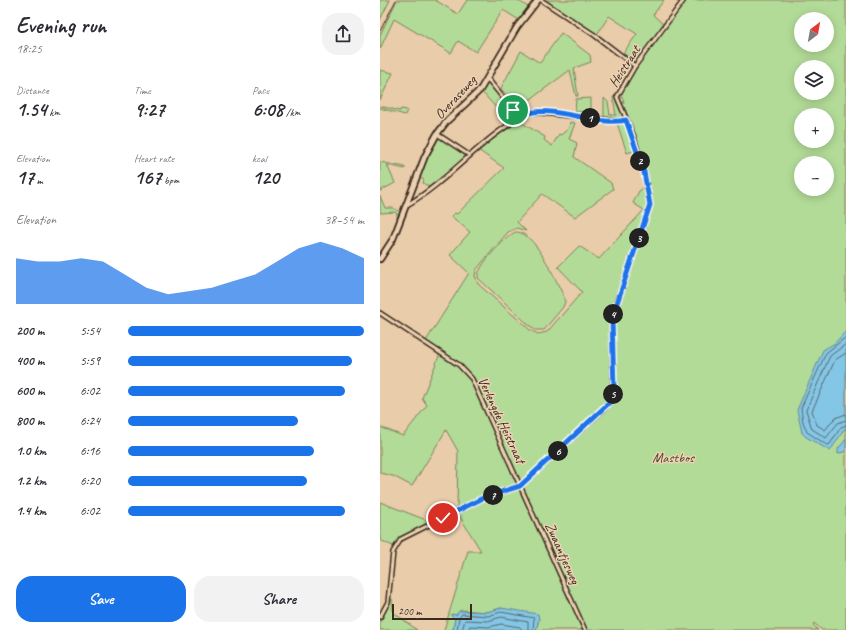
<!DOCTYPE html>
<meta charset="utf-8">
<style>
body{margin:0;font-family:Caveat,sans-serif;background:#f2f2f3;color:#2b2b33;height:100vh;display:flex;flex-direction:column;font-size:15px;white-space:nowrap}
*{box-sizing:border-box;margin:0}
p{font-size:13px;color:#7c7c81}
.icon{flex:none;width:22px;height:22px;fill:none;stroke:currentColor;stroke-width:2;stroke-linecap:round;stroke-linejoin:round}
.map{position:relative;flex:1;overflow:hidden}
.details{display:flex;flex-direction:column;background:#fff;width:380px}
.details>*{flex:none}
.needle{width:26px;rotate:31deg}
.tools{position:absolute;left:414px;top:12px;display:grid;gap:8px}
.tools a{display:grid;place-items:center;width:40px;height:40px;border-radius:50%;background:#fff;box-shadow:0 2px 10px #0003;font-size:20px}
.scale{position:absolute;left:12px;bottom:10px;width:80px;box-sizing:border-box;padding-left:4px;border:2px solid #3b2a1e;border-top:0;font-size:11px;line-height:14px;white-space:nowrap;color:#3b2a1e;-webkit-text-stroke:3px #ecd2b3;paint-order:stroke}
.pin{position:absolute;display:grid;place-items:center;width:34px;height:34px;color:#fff;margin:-17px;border:2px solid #fff;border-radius:50%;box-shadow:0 1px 4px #0007}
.km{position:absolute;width:20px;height:20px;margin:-10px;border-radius:50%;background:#222;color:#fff;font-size:11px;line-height:20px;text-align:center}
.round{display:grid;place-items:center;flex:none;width:42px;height:42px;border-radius:16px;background:#f2f2f3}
.overview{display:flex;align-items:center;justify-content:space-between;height:68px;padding:0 16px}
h1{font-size:22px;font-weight:700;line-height:30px}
.stats{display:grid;grid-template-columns:repeat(3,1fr);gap:6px;height:68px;padding:4px 16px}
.stats div{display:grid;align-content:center}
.stats b{font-size:20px;font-weight:700}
.stats small{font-size:11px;font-weight:400}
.stats p{font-size:11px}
.chart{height:112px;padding:8px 16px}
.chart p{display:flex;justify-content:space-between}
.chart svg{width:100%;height:72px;margin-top:4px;fill:#1a73e8;opacity:.7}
.button{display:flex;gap:8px;margin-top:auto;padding:8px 16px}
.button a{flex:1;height:46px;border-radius:16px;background:#1a73e8;color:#fff;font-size:16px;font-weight:700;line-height:46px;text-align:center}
.button a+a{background:#f2f2f3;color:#2b2b33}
ul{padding:0 16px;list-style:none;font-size:13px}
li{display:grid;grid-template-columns:64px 48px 1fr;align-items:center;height:30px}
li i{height:10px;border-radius:5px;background:#1a73e8}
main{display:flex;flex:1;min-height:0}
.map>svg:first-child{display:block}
.green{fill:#b3db98;stroke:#77825b;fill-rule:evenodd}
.water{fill:#84c6e5;stroke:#678895}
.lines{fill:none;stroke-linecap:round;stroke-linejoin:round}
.shore{stroke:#58686e;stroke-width:1}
.street-casing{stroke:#3b2a1e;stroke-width:6}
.secondary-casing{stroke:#3b2a1e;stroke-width:8}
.street{stroke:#ecd2b3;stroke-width:3}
.secondary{stroke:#ecd2b3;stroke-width:4.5}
.rail{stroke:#3b2a1e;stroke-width:1}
.route-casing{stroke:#fff;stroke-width:8}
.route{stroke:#1a73e8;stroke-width:5}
.labels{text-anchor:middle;stroke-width:3;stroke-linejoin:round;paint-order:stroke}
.street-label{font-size:14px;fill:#3b2a1e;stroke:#ecd2b3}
.park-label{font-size:14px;fill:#4d4530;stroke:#ecd2b3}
</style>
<main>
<section class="details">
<div class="overview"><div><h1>Evening run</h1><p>18:25</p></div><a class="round"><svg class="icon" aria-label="share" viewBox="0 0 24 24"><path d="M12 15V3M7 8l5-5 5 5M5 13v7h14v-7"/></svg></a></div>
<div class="stats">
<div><p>Distance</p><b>1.54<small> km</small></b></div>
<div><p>Time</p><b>9:27</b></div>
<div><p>Pace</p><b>6:08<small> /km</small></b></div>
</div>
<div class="stats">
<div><p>Elevation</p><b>17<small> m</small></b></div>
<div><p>Heart rate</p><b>167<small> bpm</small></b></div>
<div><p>kcal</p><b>120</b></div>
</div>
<div class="chart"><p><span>Elevation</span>38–54 m</p>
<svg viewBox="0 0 160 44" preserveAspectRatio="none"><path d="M0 44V16L10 18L20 18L30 16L40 18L50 26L60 34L70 38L80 36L90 34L100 30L110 26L120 18L130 10L140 6L150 10L160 16V44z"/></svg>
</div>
<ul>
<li><b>200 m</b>5:54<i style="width:100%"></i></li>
<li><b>400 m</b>5:59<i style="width:95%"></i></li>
<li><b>600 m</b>6:02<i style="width:92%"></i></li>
<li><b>800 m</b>6:24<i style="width:72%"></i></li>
<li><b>1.0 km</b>6:16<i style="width:79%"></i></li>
<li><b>1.2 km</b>6:20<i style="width:76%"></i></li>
<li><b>1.4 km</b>6:02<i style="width:92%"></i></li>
</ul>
<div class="button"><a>Save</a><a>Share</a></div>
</section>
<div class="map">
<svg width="466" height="630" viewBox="0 0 466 630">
<rect width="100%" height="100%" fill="#e9cca9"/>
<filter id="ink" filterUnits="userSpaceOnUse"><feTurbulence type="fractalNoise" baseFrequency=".025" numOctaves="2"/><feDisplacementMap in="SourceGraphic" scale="8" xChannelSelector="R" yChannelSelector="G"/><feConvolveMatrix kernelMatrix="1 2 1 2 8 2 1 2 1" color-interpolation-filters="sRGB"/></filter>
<g filter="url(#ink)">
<!-- green -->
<g class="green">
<polygon points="0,0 10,0 0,20"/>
<polygon points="17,0 55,0 78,14 87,0 137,0 148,7 139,20 123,10 96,52 78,41 71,53 14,19 0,49 0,35"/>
<path d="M162 0H284L273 15 283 24 299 3 295 0H466V630H442L434 623 433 625 438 630H156L159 619 121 608 107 612 81 610 76 615 72 614 75 618 73 630H64L88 551H101L77 512 78 451 66 430 32 486 13 476 0 473V427L23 436 47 405 42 398 59 356 58 349 46 341 89 273 70 255 90 232 71 216 75 213 77 214 124 168 98 150 139 121 165 137 164 140 172 146 179 134 181 135 189 128 190 122 195 123 189 139 197 143 194 157 231 183 233 189 195 217 162 194 137 222 146 231 137 228 128 232 96 270 95 276 98 284 150 330 158 334 167 332 202 292 178 267 199 246 219 259 264 210 253 203 259 191 268 185 242 103H244L243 98 241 97 242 91 257 66 241 56 257 34 229 16 216 36ZM421 19H447V45H421ZM421 67H447V93H421ZM421 115H447V141H421ZM421 163H447V189H421Z"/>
<polygon points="181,33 210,55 211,62 194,68 198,96 196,96 190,70 136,110 121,88 141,51 160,63"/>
<polygon points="0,70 13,73 0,100"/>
<polygon points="107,80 135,113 142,116 130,123 101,91"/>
<polygon points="233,97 237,97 243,117 241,119 224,118 224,98 228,102 230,115 236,115"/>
<polygon points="211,98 211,113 195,111 196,99"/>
<polygon points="0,106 20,111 21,109 27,110 25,115 0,108"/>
<polygon points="237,123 247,123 256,150 247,153"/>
<polygon points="58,137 87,155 51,188 43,183 44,180 38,176"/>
<polygon points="0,162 25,167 25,169 7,165 15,183 0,191"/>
<polygon points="0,196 5,208 13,208 20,212 17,219 17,214 15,212 0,213"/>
<path d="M135 232C154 230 176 280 183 295L185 302 183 307 164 330H155L150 326 98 278C96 267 125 238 135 232Z"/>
<polygon points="0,502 46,520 48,524 21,537 13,546 0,540"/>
<polygon points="12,599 13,612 37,630 0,630 0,622"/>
</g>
<!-- water -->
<g class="water">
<polygon points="466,331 466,427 450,451 426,437 422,433 417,410 443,350 455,343"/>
<polygon points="466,439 466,451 458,454 458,449"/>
<polygon points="121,608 158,614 159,619 156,630 73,630 75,619 71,616 72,614 76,615 79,611 107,612"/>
</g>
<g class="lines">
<!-- shore -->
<g class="shore">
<polyline points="466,337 446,353 421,408 423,422 427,432 447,445 450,444 461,427 466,425"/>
<polyline points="466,344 450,356 426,410 432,429 446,438 458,423 466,420"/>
<polyline points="466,353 455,360 432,411 437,425 445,430 455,418 466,414"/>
<polyline points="77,630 79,618 82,614 108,616 121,612 154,618 153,630"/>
<polyline points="82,630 85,620 108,621 121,617 148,622 148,630"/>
<polyline points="88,630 90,626 109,627 121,624 140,627 142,630"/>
</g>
<!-- street casing -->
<g class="street-casing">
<g id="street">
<polyline points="161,0 213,34 255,66"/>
<polyline points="107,78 133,110 143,115"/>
<polyline points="57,134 89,155"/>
<path d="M27 205C72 179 104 134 151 112L241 121 246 120"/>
<polyline points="0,313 79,365 92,379 205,630"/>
<polyline points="0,617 8,602 13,552 21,539 105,497 140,486 225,408 232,396 233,390 232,318 270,205 264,172 254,137 237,97 255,66 304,0"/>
</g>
</g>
<!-- secondary casing -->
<g class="secondary-casing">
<polyline id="secondary" points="0,259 13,239 45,156 57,134 67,121 100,90 137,27 158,0"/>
</g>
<!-- street -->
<use href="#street" class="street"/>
<!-- secondary -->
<use href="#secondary" class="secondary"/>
<!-- rail -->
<polyline class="rail" points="0,31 16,0"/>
</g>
</g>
<g class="lines" filter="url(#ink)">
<!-- route casing -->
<g class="route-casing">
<path id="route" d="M63 518 105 497 140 486 229 403 234 390 232 318 270 205 264 172 246 120C217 127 170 103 143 115L133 110"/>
</g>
<!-- route -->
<use href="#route" class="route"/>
</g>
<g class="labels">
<!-- street labels -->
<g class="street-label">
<text transform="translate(244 66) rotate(-57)" y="5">Heistraat</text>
<text transform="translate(75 97) rotate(-47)" y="5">Overaseweg</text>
<text transform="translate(122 420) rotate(65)" y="5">Verlengde Heistraat</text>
<text transform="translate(183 553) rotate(66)" y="5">Zwaantjesweg</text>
</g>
<!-- park labels -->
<g class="park-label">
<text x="293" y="462">Mastbos</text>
</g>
</g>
</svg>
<div class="tools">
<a><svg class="needle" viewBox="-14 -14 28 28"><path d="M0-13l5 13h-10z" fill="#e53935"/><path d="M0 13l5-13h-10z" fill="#7c7c81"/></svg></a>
<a><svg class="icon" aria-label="layers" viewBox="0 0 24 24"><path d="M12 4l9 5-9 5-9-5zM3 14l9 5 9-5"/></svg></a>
<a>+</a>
<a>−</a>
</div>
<div class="scale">200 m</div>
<div class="pin" style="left:133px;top:110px;background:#1e9e55"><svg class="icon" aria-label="arrive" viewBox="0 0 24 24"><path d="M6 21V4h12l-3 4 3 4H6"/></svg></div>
<div class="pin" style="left:63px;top:518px;background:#d93025"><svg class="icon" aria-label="check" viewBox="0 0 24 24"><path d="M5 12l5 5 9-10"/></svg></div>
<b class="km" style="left:210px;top:118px">1</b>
<b class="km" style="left:260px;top:161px">2</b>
<b class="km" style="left:259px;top:238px">3</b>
<b class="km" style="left:233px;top:314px">4</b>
<b class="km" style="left:233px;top:394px">5</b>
<b class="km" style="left:178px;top:451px">6</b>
<b class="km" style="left:113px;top:495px">7</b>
</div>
</main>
